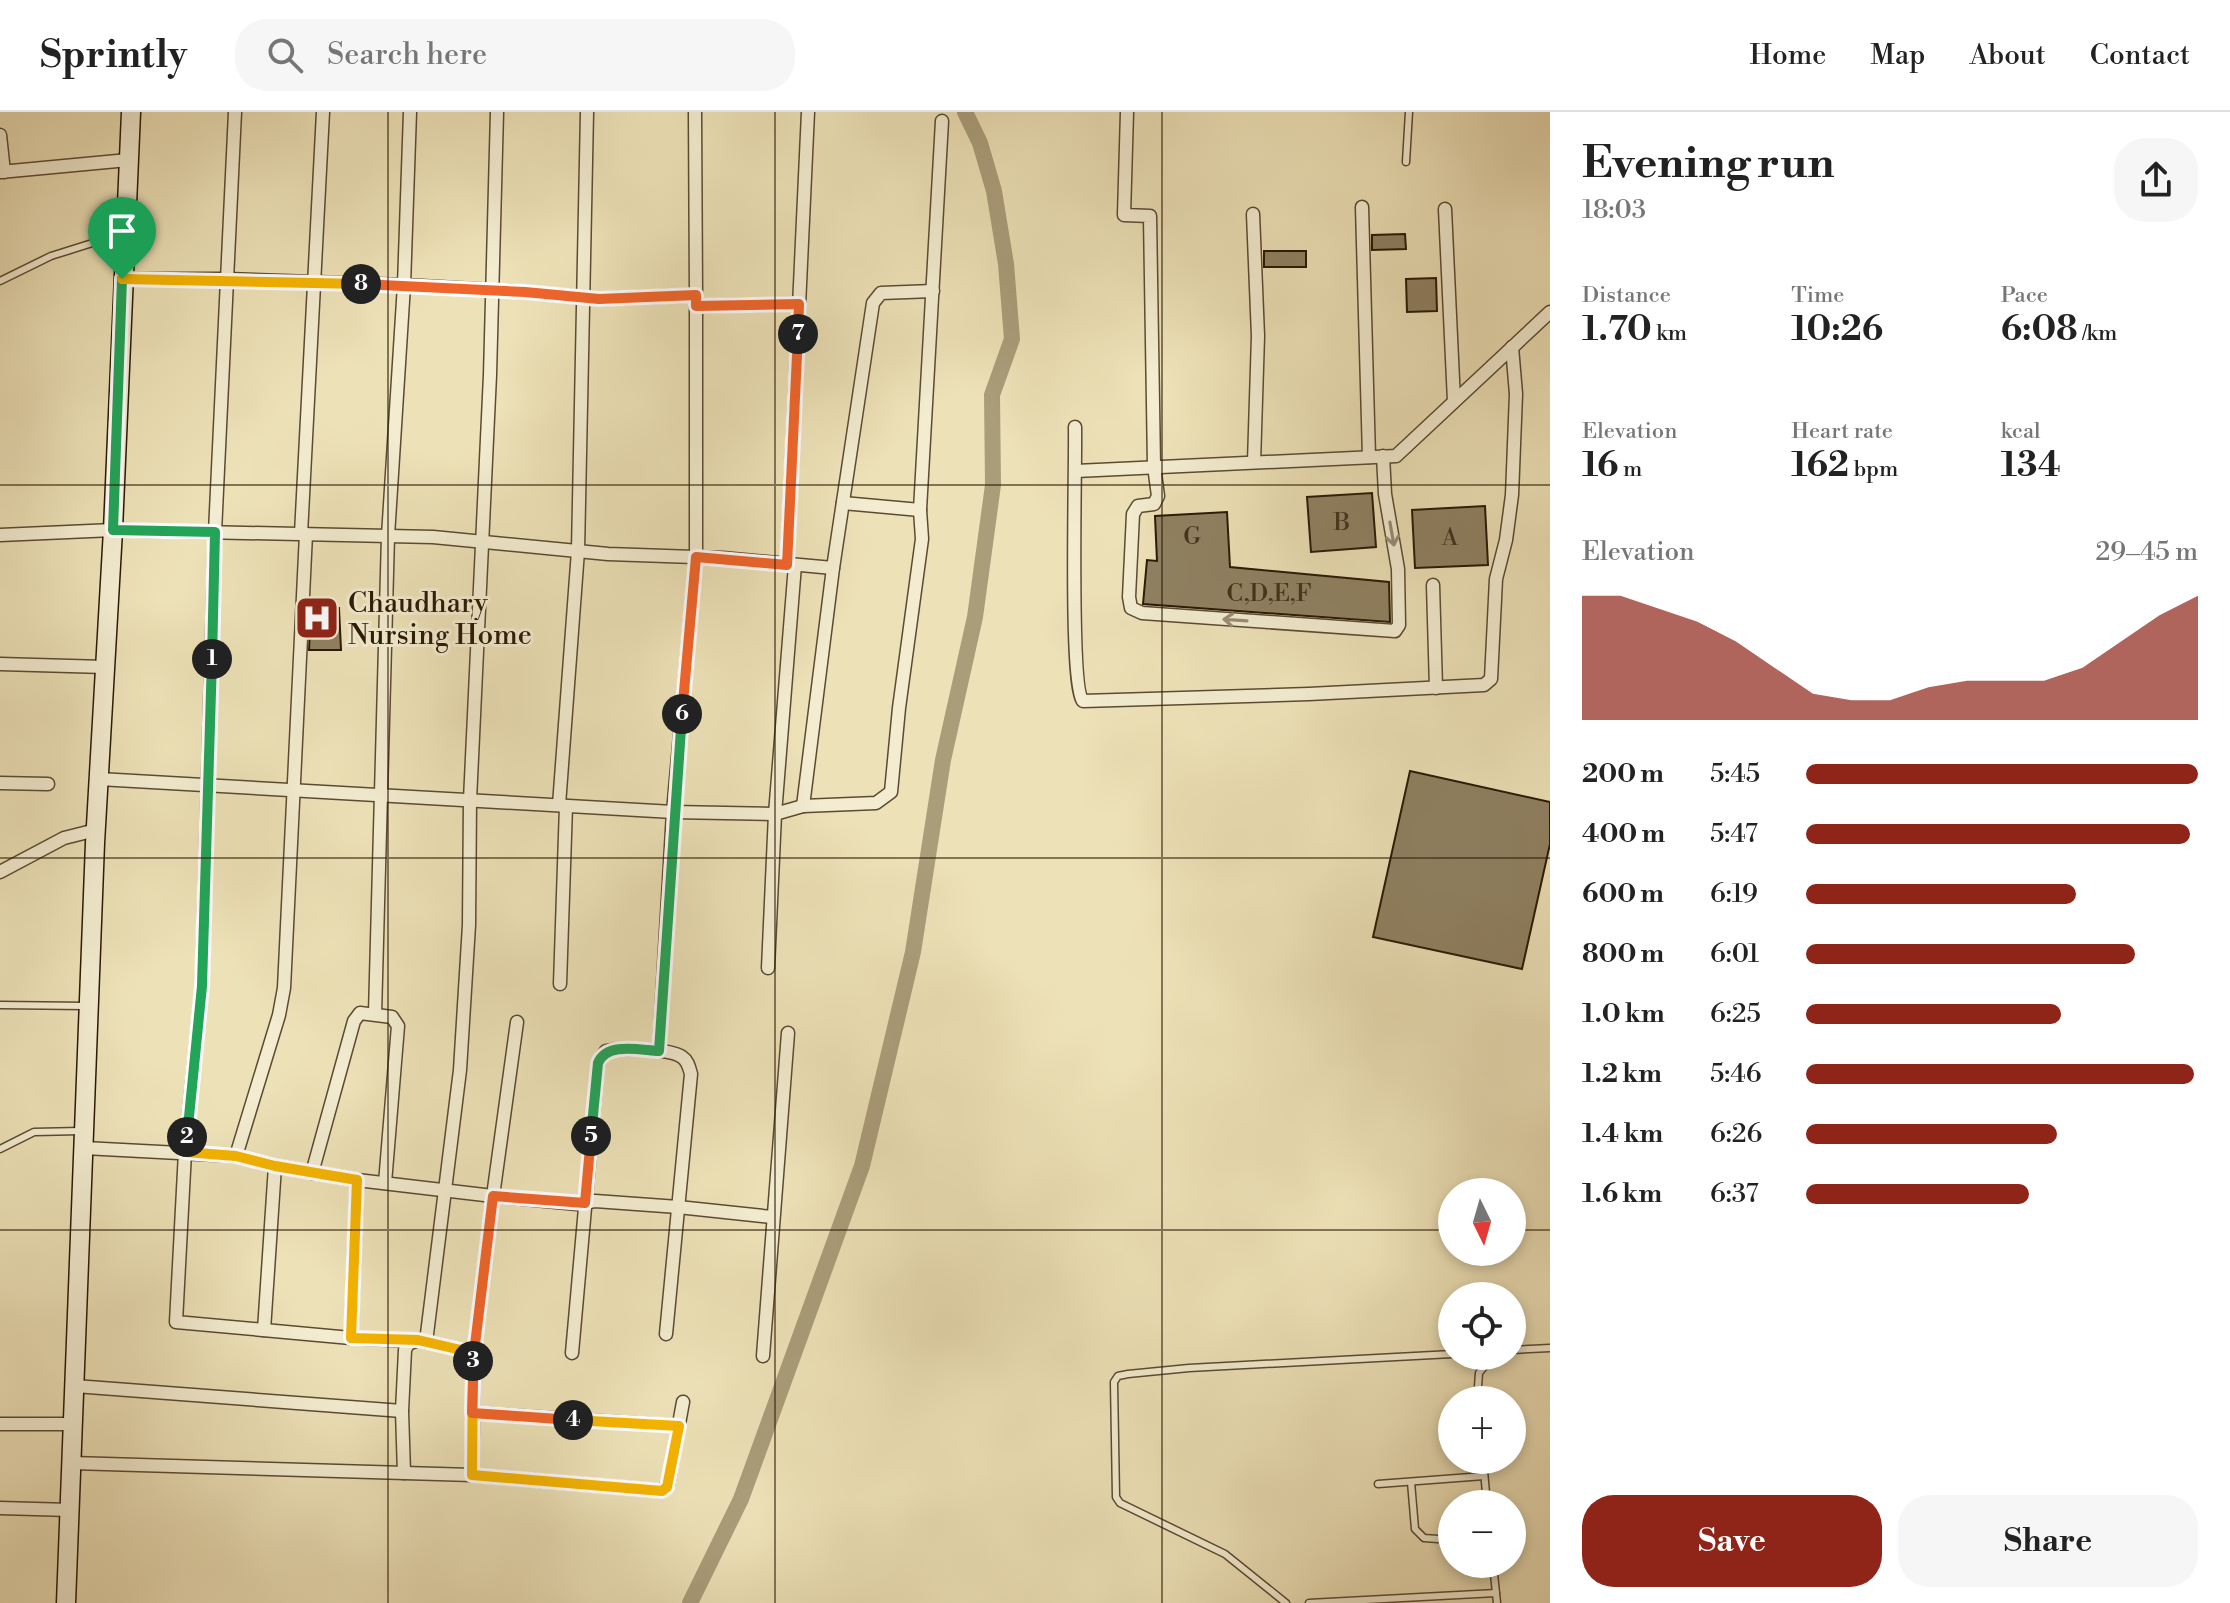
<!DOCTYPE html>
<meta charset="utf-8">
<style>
body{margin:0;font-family:"Libre Bodoni",serif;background:#f6f6f6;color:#222;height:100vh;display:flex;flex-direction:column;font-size:30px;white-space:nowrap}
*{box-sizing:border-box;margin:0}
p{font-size:26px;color:#767676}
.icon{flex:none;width:44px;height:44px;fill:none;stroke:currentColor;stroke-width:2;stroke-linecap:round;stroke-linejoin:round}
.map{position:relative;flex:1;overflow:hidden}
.side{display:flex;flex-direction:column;background:#fff;width:680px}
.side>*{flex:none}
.needle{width:52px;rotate:175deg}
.fabs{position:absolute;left:1438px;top:1066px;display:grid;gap:16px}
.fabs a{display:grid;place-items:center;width:88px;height:88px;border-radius:50%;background:#fff;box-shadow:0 4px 12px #0003;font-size:40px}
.pin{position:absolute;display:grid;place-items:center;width:68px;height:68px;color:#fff;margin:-82px -34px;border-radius:50% 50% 50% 0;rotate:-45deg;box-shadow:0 0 8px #0007}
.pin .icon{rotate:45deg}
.km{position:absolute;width:40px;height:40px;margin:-20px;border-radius:50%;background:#222;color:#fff;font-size:22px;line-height:40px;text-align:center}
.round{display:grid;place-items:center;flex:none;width:84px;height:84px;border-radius:32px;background:#f6f6f6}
.overview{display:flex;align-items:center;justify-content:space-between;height:136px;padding:0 32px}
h1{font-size:44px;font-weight:800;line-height:60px}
.stats{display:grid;grid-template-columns:repeat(3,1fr);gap:12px;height:136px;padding:8px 32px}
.stats div{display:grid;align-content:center}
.stats b{font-size:34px;font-weight:800}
.stats small{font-size:22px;font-weight:400}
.stats p{font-size:22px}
.chart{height:224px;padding:16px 32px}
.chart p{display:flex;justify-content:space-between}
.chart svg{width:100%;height:144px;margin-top:8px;fill:#8f2418;opacity:.7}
.primary-button{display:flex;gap:16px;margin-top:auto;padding:16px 32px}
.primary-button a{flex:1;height:92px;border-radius:32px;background:#8f2418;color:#fff;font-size:32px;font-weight:800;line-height:92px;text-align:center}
.primary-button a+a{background:#f6f6f6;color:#222}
ul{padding:0 32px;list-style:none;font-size:26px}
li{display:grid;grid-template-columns:128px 96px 1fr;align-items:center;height:60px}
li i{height:20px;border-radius:10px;background:#8f2418}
header{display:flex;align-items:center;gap:48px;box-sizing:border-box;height:112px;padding:0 40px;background:#fff;border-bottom:2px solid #e0e0e0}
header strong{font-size:38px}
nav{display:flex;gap:44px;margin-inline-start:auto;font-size:28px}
.search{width:560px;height:72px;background:#f6f6f6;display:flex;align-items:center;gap:20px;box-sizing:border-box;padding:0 28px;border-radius:32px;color:#767676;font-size:30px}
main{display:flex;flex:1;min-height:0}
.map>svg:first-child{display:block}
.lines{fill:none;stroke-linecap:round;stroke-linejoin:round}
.canal{stroke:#aa9d7a;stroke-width:16}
.building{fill:#8f8162;stroke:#291905;stroke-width:2}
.lane-casing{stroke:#5a4b32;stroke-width:9}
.street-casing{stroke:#5a4b32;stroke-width:15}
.secondary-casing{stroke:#291905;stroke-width:21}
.lane{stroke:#f3ecd0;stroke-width:6}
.street{stroke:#f3ecd0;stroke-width:12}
.secondary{stroke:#f3ecd0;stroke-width:18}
.oneway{stroke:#988d75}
.split-1-casing{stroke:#fff;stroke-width:16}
.split-2-casing{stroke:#fff;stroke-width:16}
.split-3-casing{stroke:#fff;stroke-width:16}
.split-4-casing{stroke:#fff;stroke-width:16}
.split-5-casing{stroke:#fff;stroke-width:16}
.split-6-casing{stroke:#fff;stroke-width:16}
.split-7-casing{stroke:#fff;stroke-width:16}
.split-8-casing{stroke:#fff;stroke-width:16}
.split-9-casing{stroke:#fff;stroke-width:16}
.split-1{stroke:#22a559;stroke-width:10}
.split-2{stroke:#22a559;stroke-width:10}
.split-3{stroke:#f5b400;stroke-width:10}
.split-4{stroke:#f5b400;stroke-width:10}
.split-5{stroke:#f0652b;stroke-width:10}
.split-6{stroke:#22a559;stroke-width:10}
.split-7{stroke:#f0652b;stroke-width:10}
.split-8{stroke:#f0652b;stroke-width:10}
.split-9{stroke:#f5b400;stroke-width:10}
.grid{fill:none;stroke:#291905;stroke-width:2;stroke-opacity:0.55}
.labels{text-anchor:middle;stroke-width:6;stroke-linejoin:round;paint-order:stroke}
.number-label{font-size:24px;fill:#42331c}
.poi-label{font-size:28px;fill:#291905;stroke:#f3ecd0;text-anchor:start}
</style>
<header>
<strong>Sprintly</strong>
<div class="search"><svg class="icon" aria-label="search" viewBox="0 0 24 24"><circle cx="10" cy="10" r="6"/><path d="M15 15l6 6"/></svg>Search here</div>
<nav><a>Home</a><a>Map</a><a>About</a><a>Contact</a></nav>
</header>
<main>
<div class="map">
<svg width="1550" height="1491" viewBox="0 0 1550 1491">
<rect width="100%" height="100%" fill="#ede1b7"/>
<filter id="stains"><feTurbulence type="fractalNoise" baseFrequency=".0025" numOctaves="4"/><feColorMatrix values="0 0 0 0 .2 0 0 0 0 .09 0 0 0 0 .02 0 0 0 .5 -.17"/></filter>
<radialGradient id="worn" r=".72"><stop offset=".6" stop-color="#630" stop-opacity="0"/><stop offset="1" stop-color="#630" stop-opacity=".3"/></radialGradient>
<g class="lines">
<!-- canal -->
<polyline class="canal" points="690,1491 741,1387 862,1054 913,840 943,648 975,505 993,373 992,283 1012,227 1006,152 994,79 980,31 965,0"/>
</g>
<!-- building -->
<g class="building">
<polygon points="1405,122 1406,137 1372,138 1372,123"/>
<rect x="1264" y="139" width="42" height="16"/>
<polygon points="1436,166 1437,199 1407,200 1406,167"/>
<polygon points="1372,381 1376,435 1311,440 1307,385"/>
<polygon points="1485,394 1488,453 1415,456 1412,398"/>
<polygon points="1227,400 1230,455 1389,470 1390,510 1143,492 1147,448 1157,449 1155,404"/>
<polygon points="311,496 339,496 341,538 309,538"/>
<polygon points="1410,659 1550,690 1550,732 1522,857 1373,825"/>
</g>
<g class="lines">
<!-- lane casing -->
<g class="lane-casing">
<g id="lane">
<polyline points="1406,50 1409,0"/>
<polyline points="0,169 51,144 124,121"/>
<polyline points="0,893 86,894"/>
<polyline points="0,1037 34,1020 81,1019"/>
<polyline points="1512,1238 1550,1236"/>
<polyline points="1477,1288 1479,1261 1493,1244"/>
<polyline points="1483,1348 1487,1392"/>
<polyline points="1411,1370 1415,1417 1424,1426 1452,1428"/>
<polyline points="1378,1372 1484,1364"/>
<polyline points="1493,1452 1497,1491"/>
<polyline points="1286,1491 1225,1442 1120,1391 1116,1385 1114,1270 1118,1264 1128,1262 1189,1256 1452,1242"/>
<polyline points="1309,1491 1496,1481"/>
</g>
</g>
<!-- street casing -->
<g class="street-casing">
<g id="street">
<polyline points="235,0 215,420 202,874 185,1040 176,1210 351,1226 412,1229"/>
<polyline points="695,0 696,183"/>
<polyline points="1127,0 1124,103 1150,104 1154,354 1158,384 1154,392 1138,394 1133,402 1129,485 1131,496 1142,501 1395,519 1399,513 1398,457 1385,382 1383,344"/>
<polyline points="0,23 4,60"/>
<polyline points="0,60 128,48"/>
<polyline points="1362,95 1369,345"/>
<polyline points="1445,97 1454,289"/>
<polyline points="1253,102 1258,224 1254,350"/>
<polyline points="122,167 227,167 404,173 525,180 599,187 696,183 696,445 673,700 659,939"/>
<polyline points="696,194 799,192"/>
<path d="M1075 315C1076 352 1069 574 1083 589L1309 582 1484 573 1491 567 1496 467 1506 428 1512 383 1516 282 1512 235"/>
<polyline points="1076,359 1396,344 1550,200"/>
<polyline points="843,391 920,398 942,9"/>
<polyline points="301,422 323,0"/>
<polyline points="0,423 113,418 433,425 608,442 723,446 833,456"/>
<polyline points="787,453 808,0"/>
<polyline points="1433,473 1436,576"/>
<polyline points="0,552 105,555"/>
<polyline points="99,667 673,700 775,702 803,694 876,691 891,680 899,596 922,427 920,398"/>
<polyline points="0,671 48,672"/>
<polyline points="559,693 578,439 587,0"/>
<polyline points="803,694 833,456 873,191 881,181 933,179"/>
<polyline points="0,760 64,726 96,718"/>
<polyline points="768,856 775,702 795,453"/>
<polyline points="560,872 566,694"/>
<polyline points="375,902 388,424 404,173 410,0"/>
<polyline points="517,910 493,1084 577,1092 595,1089 678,1095 772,1105"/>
<polyline points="84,1036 236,1044 275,1054 357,1068 493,1084 474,1241 472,1363"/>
<polyline points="236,1044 279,903 284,876 306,422"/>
<polyline points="312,1061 354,909 360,901 392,905 398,914 385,1071"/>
<polyline points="264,1218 275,1054"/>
<polyline points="351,1226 357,1068"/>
<polyline points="426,1230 460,958 469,813 470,688 490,263 497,0"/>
<path d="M572 1241 598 951 606 939C621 936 669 936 682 945 688 949 689 955 691 962L666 1222"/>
<polyline points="763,1244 788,921"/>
<polyline points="75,1274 402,1299"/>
<polyline points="472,1301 679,1314"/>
<polyline points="0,1312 73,1312"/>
<polyline points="72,1351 472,1363 662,1379 668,1372 683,1290"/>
<polyline points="404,1361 402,1299 405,1238 408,1232 418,1228 474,1241"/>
<polyline points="0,1396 70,1398"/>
</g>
</g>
<!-- secondary casing -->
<g class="secondary-casing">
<polyline id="secondary" points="66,1491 95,731 113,418 131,0"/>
</g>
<!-- lane -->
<use href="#lane" class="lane"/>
<!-- street -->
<use href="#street" class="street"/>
<!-- secondary -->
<use href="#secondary" class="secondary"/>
</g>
<!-- one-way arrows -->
<defs><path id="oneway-shaft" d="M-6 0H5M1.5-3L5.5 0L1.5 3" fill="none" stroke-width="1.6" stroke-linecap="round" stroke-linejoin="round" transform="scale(2)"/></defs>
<g class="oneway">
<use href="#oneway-shaft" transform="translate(1392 422) rotate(80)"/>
<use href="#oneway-shaft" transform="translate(1235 508) rotate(-176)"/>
</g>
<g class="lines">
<!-- split-1 casing -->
<g class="split-1-casing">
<polyline id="split-1" points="122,167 113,418 215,420 212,547"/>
</g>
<!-- split-2 casing -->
<g class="split-2-casing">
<polyline id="split-2" points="187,1025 202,874 212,547"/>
</g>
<!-- split-3 casing -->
<g class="split-3-casing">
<polyline id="split-3" points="187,1025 185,1040 236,1044 275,1054 357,1068 351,1226 418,1228 474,1241 473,1249"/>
</g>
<!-- split-4 casing -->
<g class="split-4-casing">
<polyline id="split-4" points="473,1249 472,1363 662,1379 667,1375 679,1314 573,1308"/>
</g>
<!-- split-5 casing -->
<g class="split-5-casing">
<polyline id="split-5" points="573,1308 472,1301 474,1241 493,1084 585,1091 591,1024"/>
</g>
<!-- split-6 casing -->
<g class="split-6-casing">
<path id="split-6" d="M591 1024 598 951C607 930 639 938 659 939L682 602"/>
</g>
<!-- split-7 casing -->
<g class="split-7-casing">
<polyline id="split-7" points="682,602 696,445 787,453 798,222"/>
</g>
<!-- split-8 casing -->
<g class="split-8-casing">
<polyline id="split-8" points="361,172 525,180 599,187 696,183 696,194 799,192 798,222"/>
</g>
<!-- split-9 casing -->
<g class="split-9-casing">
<polyline id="split-9" points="122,167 361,172"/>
</g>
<!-- split-1 -->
<use href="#split-1" class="split-1"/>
<!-- split-2 -->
<use href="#split-2" class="split-2"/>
<!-- split-3 -->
<use href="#split-3" class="split-3"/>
<!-- split-4 -->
<use href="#split-4" class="split-4"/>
<!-- split-5 -->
<use href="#split-5" class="split-5"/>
<!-- split-6 -->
<use href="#split-6" class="split-6"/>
<!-- split-7 -->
<use href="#split-7" class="split-7"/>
<!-- split-8 -->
<use href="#split-8" class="split-8"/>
<!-- split-9 -->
<use href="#split-9" class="split-9"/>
</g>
<!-- grid -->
<path class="grid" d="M388 0V1491M775 0V1491M1162 0V1491M0 373H1550M0 746H1550M0 1118H1452M1512 1118H1550"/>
<!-- icons -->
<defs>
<g id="hospital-square" transform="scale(2.3)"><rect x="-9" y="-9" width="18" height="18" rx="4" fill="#8f2418" stroke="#f3ecd0"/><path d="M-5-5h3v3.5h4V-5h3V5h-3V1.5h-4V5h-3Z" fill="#fff"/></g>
</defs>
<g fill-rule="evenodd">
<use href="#hospital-square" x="317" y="506"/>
</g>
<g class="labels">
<!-- number labels -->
<g class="number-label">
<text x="1342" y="418">B</text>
<text x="1192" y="432">G</text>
<text x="1450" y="433">A</text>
<text x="1269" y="489">C,D,E,F</text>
</g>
<!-- poi labels -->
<g class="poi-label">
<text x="348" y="500">Chaudhary<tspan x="348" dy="32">Nursing Home</tspan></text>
</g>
</g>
<rect width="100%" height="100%" filter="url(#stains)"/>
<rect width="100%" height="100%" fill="url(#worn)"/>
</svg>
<div class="fabs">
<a><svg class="needle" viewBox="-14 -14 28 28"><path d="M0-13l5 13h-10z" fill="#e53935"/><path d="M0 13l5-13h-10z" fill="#767676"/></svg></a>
<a><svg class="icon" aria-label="locate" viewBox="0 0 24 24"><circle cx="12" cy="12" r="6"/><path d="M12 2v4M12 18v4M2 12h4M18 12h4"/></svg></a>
<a>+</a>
<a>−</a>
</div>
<div class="pin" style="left:122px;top:167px;background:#1e9e55"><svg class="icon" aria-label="arrive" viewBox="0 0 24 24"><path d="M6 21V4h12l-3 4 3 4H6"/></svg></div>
<b class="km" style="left:212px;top:547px">1</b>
<b class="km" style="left:187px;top:1025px">2</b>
<b class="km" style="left:473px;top:1249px">3</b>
<b class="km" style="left:573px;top:1308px">4</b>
<b class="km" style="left:591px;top:1024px">5</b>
<b class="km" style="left:682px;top:602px">6</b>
<b class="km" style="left:798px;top:222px">7</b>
<b class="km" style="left:361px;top:172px">8</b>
</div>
<section class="side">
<div class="overview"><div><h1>Evening run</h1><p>18:03</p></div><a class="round"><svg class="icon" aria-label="share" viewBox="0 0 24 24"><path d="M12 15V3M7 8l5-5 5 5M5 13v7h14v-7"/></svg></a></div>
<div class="stats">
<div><p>Distance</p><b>1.70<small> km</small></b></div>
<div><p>Time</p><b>10:26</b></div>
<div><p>Pace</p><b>6:08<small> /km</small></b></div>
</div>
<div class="stats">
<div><p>Elevation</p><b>16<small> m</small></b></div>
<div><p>Heart rate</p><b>162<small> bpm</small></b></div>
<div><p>kcal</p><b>134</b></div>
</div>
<div class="chart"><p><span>Elevation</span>29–45 m</p>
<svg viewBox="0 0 160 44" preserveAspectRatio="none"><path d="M0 44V6L10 6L20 10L30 14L40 20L50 28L60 36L70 38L80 38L90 34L100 32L110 32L120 32L130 28L140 20L150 12L160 6V44z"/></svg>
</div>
<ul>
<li><b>200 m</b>5:45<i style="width:100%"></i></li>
<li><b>400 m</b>5:47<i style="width:98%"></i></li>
<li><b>600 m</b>6:19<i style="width:69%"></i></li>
<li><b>800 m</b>6:01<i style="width:84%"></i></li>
<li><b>1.0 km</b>6:25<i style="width:65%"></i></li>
<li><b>1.2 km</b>5:46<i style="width:99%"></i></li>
<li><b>1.4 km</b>6:26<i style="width:64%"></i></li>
<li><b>1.6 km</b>6:37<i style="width:57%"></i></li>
</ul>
<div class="primary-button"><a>Save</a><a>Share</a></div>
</section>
</main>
